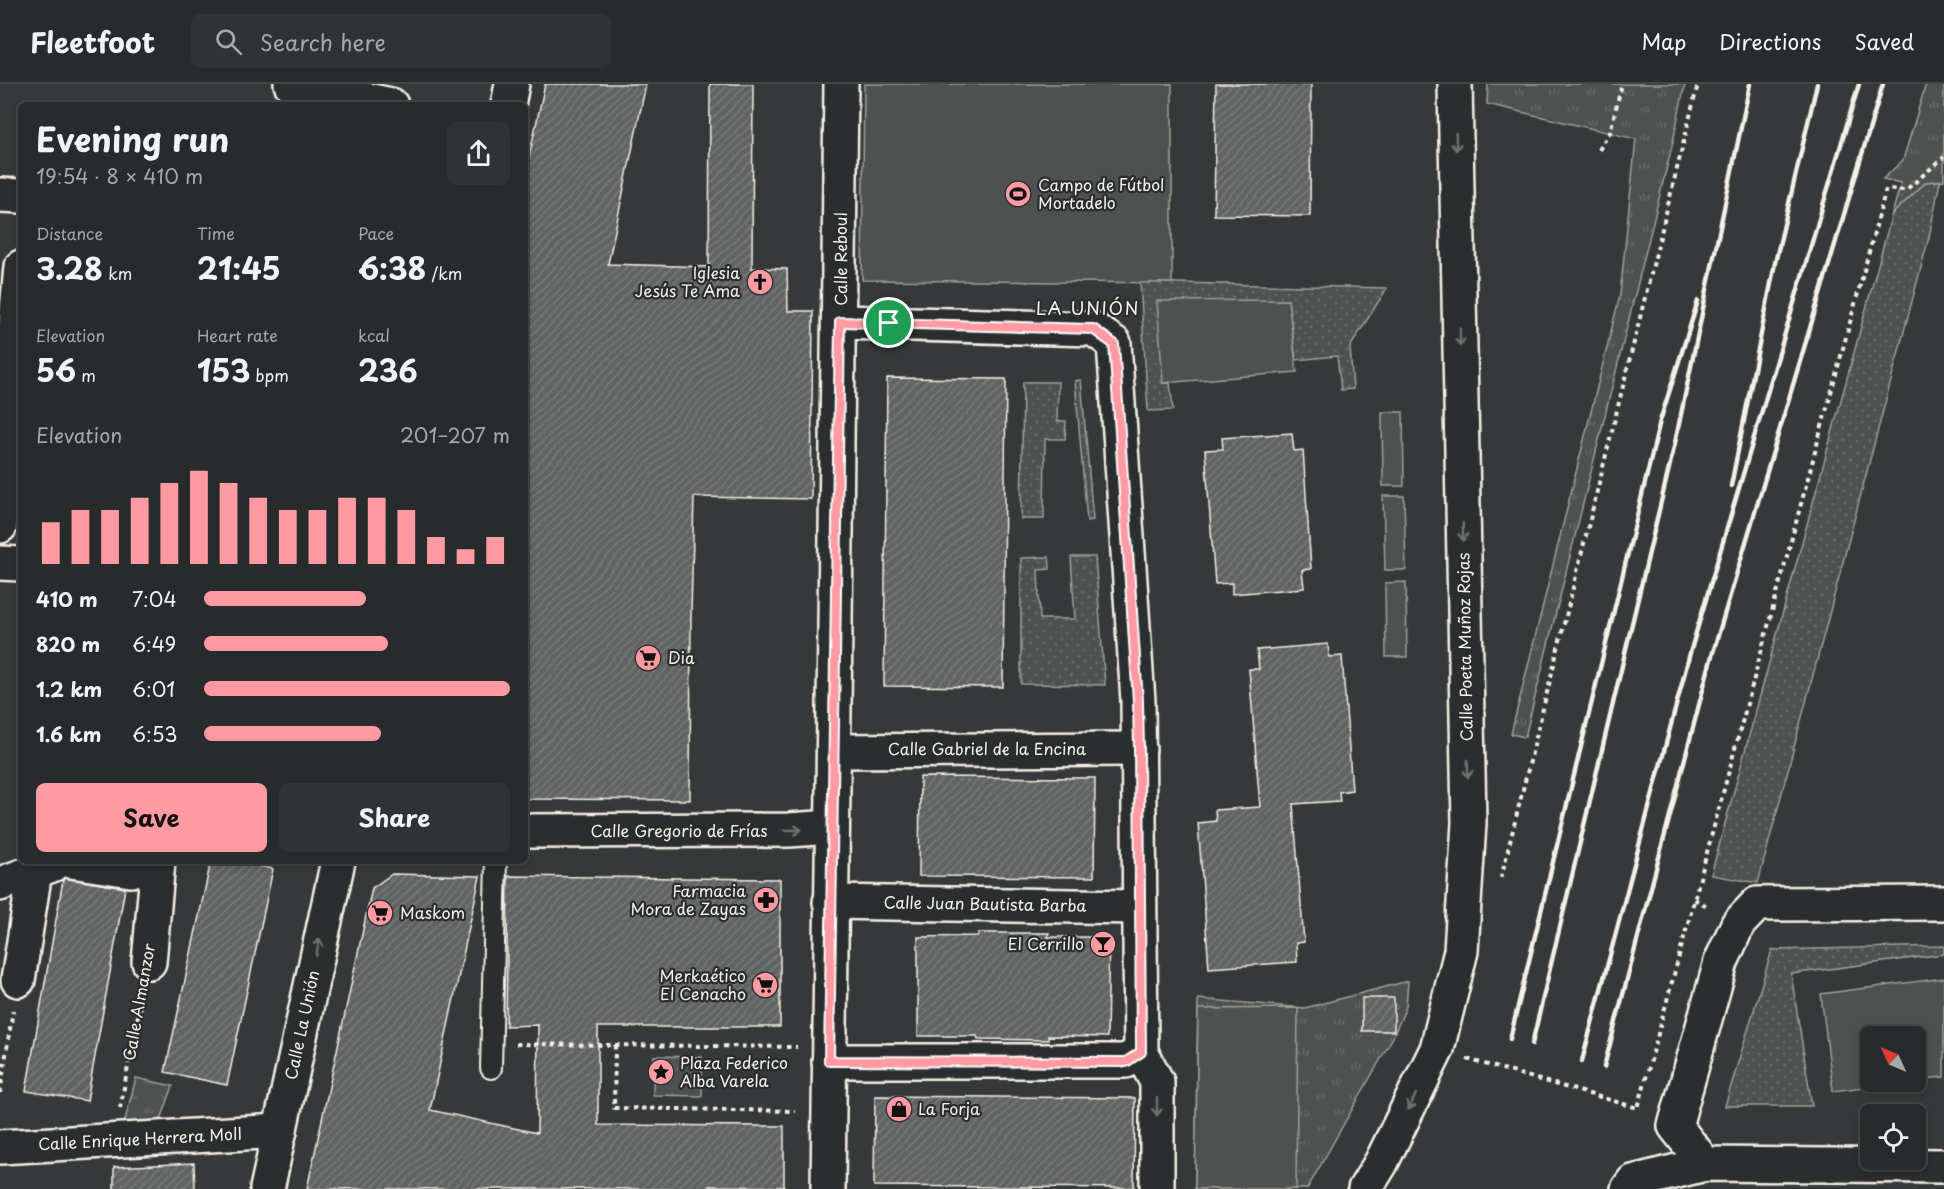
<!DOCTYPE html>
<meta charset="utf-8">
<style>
body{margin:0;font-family:"Playpen Sans",sans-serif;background:#303333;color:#f1f3f6;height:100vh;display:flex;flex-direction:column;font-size:22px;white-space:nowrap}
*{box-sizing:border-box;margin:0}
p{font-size:20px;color:#a5a7a9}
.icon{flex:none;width:33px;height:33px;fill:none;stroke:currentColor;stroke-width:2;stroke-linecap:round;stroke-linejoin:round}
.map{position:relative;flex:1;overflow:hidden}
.panel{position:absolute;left:18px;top:18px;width:510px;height:762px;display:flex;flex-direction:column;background:#282b2b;border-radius:9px;box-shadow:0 3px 9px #0003,0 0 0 2px #444747}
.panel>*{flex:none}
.needle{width:39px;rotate:314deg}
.tools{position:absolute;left:1860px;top:942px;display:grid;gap:12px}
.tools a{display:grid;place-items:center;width:66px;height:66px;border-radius:9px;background:#282b2b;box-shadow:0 3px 9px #0003,0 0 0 2px #444747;font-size:30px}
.pin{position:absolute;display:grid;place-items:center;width:51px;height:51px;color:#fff;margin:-26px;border:3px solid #fff;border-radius:50%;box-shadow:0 2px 6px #0007}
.round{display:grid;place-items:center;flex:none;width:63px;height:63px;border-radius:9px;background:#303333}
.overview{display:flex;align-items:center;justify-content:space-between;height:102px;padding:0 18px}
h1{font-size:33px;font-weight:700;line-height:45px}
.stats{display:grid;grid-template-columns:repeat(3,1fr);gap:9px;height:102px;padding:6px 18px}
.stats div{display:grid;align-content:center}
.stats b{font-size:30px;font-weight:700}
.stats small{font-size:16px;font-weight:400}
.stats p{font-size:16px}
.chart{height:168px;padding:12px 18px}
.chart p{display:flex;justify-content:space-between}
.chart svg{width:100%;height:108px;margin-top:6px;stroke:#ff9aa2;stroke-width:6}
.primary-button{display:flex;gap:12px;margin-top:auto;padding:12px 18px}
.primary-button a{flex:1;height:69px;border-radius:9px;background:#ff9aa2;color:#111;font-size:24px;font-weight:700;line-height:69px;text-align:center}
.primary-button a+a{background:#303333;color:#f1f3f6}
ul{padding:0 18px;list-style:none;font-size:20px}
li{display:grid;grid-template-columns:96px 72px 1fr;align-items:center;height:45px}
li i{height:15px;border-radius:8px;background:#ff9aa2}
header{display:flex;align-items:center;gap:36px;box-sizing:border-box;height:84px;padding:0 30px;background:#282b2b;border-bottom:2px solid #444747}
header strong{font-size:28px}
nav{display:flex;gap:33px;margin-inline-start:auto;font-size:21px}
.search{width:420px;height:54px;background:#303333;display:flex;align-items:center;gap:15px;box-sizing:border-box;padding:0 21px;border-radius:9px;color:#a5a7a9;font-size:22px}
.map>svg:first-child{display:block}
.grass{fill:url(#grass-dots);stroke:#a1a19c;stroke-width:1.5}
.park{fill:url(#park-tufts);stroke:#a1a19c;stroke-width:1.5}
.pitch{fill:#4e514f;stroke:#a1a19c;stroke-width:1.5}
.building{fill:url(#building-hatch);stroke:#f4f1e8;stroke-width:1.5}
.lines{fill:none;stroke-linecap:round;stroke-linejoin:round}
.lane-casing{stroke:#f4f1e8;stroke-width:24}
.street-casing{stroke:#f4f1e8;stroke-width:38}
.secondary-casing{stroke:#f4f1e8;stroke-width:38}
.path{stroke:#f4f1e8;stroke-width:4;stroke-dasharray:4.5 4.5;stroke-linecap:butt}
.lane{stroke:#2a2d2e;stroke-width:20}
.street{stroke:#2a2d2e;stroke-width:33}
.secondary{stroke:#2a2d2e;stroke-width:33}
.rail{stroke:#f4f1e8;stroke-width:4.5}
.oneway{stroke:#71726f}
.route-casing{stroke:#fff;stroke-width:12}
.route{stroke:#ff9aa2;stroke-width:8}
.labels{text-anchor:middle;stroke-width:4.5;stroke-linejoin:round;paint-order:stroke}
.poi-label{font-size:16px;fill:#f4f1e8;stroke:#2a2d2e;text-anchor:start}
.street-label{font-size:16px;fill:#f4f1e8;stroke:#2a2d2e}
.neighbourhood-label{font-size:18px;letter-spacing:1.5px;fill:#f4f1e8;stroke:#2a2d2e}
</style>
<header>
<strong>Fleetfoot</strong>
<div class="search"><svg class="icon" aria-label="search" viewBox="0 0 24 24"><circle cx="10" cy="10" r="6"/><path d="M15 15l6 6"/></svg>Search here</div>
<nav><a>Map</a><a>Directions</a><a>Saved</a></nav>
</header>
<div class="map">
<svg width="1944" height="1105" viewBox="0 0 1944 1105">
<defs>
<pattern id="grass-dots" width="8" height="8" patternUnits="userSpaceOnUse" patternTransform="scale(1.5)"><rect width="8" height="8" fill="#4e514f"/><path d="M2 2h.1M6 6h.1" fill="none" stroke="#686a68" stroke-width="1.8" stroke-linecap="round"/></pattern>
<pattern id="park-tufts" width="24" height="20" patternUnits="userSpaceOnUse" patternTransform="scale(1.5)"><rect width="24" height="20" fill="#4e514f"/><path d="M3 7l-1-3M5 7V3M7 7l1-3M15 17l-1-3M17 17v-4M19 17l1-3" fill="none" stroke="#686a68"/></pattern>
<pattern id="building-hatch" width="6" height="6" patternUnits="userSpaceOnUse" patternTransform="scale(1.5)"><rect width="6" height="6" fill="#616362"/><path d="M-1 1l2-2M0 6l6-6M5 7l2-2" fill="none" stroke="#787a78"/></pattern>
</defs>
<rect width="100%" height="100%" fill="#363939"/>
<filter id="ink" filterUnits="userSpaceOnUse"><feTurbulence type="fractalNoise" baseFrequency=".0167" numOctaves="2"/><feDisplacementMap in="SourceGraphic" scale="12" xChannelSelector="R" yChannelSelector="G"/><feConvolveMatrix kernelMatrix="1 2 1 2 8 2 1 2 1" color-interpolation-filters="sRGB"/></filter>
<g filter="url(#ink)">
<!-- grass -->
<g class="grass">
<polygon points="1944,96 1940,97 1929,153 1758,799 1711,791 1892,130 1926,98"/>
<polygon points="1140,198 1387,204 1350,263 1353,305 1341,306 1337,272 1296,276 1288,216 1163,299 1170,299 1173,326 1148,327"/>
<polygon points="1081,296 1093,436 1087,437 1075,297"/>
<polygon points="1023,298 1058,298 1057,337 1066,337 1065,355 1045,355 1044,435 1021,435"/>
<polygon points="1049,473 1050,485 1038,486 1040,535 1075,535 1071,473 1095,473 1105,601 1021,600 1021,474"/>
<polygon points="1944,862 1944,870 1791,890 1812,1022 1725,1022 1772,866"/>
</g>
<!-- park -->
<g class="park">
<polygon points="1488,0 1685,0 1672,62 1525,653 1511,650 1620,211 1636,55 1487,20"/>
<polygon points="1926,0 1944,0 1944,96 1926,98 1892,130 1901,99 1883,95 1903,76"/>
<polygon points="1408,897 1406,923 1392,955 1307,1105 1195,1105 1198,915 1305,924"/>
<polygon points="654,972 702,973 702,1012 653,1011"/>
<polygon points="136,994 173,1002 158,1044 122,1048"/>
</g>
<!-- pitch -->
<g class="pitch">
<polygon points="864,0 1172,0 1172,199 862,196"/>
<polygon points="1288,216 1297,288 1163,299 1157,217"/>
<polygon points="1382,328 1403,328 1404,402 1383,402"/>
<polygon points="1383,412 1404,412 1406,486 1385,486"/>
<polygon points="1406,498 1407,573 1386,573 1385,499"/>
<polygon points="1944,894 1944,993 1916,996 1916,952 1870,952 1870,998 1905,998 1833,1007 1821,910"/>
<polygon points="1298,924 1296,1105 1195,1105 1198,925"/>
</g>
<!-- building -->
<g class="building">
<polygon points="545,0 646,0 608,180 709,183 710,0 753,0 752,184 787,185 788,227 813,227 811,415 694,413 691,530 690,716 525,715 525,91"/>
<polygon points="1216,0 1311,0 1310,132 1214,131"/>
<polygon points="887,294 1006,295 1003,603 884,602"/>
<polygon points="1292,349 1294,367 1303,366 1311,485 1302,486 1304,504 1232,510 1232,499 1215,500 1205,366 1223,365 1222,354"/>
<polygon points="1328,560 1329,573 1342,572 1352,706 1339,708 1340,717 1293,720 1304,858 1296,859 1297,878 1209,884 1198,739 1216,737 1215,726 1260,723 1249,585 1259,585 1257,566"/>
<polygon points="920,693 1095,694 1094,793 919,792"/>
<polygon points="211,777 238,777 273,785 227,1001 165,988"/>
<polygon points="392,790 480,792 430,1026 537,1049 538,941 506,942 508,792 780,795 780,943 598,943 598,1041 784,1042 784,1103 709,1102 709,1105 307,1105 372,804"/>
<polygon points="65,794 125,804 87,1017 26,1007 63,796"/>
<polygon points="978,849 1049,849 1048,853 1109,853 1107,953 1048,952 1048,956 978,955 977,952 918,952 918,853 978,852"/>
<rect x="1362" y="914" width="32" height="33"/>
<polygon points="875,1012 1135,1014 1134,1104 874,1102"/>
<polygon points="194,1079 195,1105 114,1105 114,1083"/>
</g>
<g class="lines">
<!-- lane casing -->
<g class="lane-casing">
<polyline id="lane" points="491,984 496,777"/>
</g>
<!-- street casing -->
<g class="street-casing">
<g id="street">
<polyline points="291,0 391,21"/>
<polyline points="0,111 21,112"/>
<polyline points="840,238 1093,245 1114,259 1138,617 1141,968 1157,998 1157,1105"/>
<polyline points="0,442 10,302 21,183"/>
<polyline points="0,479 21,480"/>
<polyline points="835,667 1139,665"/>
<polyline points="525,747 789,746 832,743"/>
<polyline points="71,777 131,786 158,777"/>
<polyline points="0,800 52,781"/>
<polyline points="830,818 1139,823"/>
<polyline points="149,878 158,777"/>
<polyline points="18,896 35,787"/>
<polyline points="829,977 1126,977 1141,968"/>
<polyline points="0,1063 280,1047"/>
<polyline points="1705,1080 1675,1042 1721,878 1738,840 1757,820 1944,819"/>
<path d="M828 1105C830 737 840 368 841 0"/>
<polyline points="1628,1105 1633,1098 1705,1080 1944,1082"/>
</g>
</g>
<!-- secondary casing -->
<g class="secondary-casing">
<g id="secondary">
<polyline points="508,21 512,0"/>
<polyline points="267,1105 338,777"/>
<polyline points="1365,1105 1381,1079 1437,965 1461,867 1469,739 1455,0"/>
</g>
</g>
<!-- path -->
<g class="path">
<polyline points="1599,66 1610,48 1622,0"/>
<polyline points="1501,794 1698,0"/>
<polyline points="1694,815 1709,823"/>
<polyline points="516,960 797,963"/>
<polyline points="615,961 614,1024 795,1027"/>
<polyline points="1467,975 1638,1024 1886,105 1906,106 1944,73"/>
<polyline points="0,1009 13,926"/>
<polyline points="120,1024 142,911"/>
</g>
<!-- lane -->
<use href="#lane" class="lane"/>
<!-- street -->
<use href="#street" class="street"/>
<!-- secondary -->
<use href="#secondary" class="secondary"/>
<!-- rail -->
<g class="rail">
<polyline points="1731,402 1775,179 1817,0"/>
<polyline points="1510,955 1660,337 1698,217"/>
<polyline points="1532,960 1675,359 1750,0"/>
<polyline points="1582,977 1690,569 1859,0"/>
<polyline points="1604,983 1711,575 1883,0"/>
</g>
</g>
<!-- one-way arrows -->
<defs><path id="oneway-shaft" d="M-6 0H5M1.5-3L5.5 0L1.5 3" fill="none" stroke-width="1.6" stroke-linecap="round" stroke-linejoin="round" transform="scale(1.5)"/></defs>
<g class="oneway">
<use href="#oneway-shaft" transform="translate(1456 58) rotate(89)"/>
<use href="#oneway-shaft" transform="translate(1460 253) rotate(89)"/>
<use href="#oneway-shaft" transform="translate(1463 448) rotate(89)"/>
<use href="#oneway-shaft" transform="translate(1468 685) rotate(89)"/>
<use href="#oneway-shaft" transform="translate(793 746) rotate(-2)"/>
<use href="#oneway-shaft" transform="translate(318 863) rotate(-78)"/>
<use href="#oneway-shaft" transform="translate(1412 1018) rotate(116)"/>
<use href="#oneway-shaft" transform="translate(1157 1023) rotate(90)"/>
</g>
</g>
<g class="lines" filter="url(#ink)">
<!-- route casing -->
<g class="route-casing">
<polygon id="route" points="840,238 1093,245 1114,260 1138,617 1139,665 1141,968 1126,978 829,977"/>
</g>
<!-- route -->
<use href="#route" class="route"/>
</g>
<!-- icons -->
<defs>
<g id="stadium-disc" transform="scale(1.35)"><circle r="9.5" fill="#ff9aa2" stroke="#2a2d2e"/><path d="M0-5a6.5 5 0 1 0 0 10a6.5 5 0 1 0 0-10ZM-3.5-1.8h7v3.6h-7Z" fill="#111"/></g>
<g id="church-disc" transform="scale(1.35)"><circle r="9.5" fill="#ff9aa2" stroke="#2a2d2e"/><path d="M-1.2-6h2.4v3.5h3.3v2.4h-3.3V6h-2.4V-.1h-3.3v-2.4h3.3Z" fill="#111"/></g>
<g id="supermarket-disc" transform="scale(1.35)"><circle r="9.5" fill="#ff9aa2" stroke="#2a2d2e"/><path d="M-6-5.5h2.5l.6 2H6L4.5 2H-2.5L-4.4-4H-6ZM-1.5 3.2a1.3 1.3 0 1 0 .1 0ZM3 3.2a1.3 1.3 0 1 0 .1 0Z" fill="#111"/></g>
<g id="pharmacy-disc" transform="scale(1.35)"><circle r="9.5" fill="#ff9aa2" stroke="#2a2d2e"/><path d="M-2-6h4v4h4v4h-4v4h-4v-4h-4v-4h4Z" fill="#111"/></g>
<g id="bar-disc" transform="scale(1.35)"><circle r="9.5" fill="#ff9aa2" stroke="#2a2d2e"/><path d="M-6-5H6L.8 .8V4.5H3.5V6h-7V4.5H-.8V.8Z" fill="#111"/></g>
<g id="sight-disc" transform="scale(1.35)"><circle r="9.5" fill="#ff9aa2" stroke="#2a2d2e"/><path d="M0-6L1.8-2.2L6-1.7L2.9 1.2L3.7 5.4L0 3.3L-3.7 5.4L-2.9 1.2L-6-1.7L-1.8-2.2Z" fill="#111"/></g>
<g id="shop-disc" transform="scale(1.35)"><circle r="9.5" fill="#ff9aa2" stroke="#2a2d2e"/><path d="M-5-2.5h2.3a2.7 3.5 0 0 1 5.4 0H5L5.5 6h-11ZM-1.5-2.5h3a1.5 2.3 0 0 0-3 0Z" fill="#111"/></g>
</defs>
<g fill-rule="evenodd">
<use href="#stadium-disc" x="1018" y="110"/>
<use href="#church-disc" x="760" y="198"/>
<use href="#supermarket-disc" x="648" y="574"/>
<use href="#pharmacy-disc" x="766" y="816"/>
<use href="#supermarket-disc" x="380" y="829"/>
<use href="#bar-disc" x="1103" y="860"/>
<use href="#supermarket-disc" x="765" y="901"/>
<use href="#sight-disc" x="661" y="988"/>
<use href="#shop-disc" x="899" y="1025"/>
</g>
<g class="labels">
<!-- poi labels -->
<g class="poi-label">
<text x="1038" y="107">Campo de Fútbol<tspan x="1038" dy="18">Mortadelo</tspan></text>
<text x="740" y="195" text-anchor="end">Iglesia<tspan x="740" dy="18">Jesús Te Ama</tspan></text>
<text x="668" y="580">Dia</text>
<text x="746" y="813" text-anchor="end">Farmacia<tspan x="746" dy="18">Mora de Zayas</tspan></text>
<text x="400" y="835">Maskom</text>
<text x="1084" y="866" text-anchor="end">El Cerrillo</text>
<text x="746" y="898" text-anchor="end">Merkaético<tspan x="746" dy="18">El Cenacho</tspan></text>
<text x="680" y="985">Plaza Federico<tspan x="680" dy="18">Alba Varela</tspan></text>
<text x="918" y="1031">La Forja</text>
</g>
<!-- street labels -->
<g class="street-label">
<text transform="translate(841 175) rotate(-90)" y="6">Calle Reboul</text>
<text transform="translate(1465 563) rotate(-91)" y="6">Calle Poeta Muñoz Rojas</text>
<text x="987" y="671">Calle Gabriel de la Encina</text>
<text x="679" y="753">Calle Gregorio de Frías</text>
<text transform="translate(985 820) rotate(1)" y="6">Calle Juan Bautista Barba</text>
<text transform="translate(139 918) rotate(-80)" y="6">Calle Almanzor</text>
<text transform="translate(302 941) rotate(-78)" y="6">Calle La Unión</text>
<text transform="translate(140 1055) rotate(-3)" y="6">Calle Enrique Herrera Moll</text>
</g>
<!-- neighbourhood labels -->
<g class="neighbourhood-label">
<text x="1088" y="231">LA UNIÓN</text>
</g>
</g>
</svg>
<div class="tools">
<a><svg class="needle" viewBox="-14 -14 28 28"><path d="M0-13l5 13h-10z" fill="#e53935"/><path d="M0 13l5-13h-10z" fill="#a5a7a9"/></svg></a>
<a><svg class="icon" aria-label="locate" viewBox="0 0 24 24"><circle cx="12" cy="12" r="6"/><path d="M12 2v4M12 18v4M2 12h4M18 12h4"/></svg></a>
</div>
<div class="pin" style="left:889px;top:239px;background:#1e9e55"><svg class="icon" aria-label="arrive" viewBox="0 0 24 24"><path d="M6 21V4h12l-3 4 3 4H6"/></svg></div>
<section class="panel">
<div class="overview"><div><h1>Evening run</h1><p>19:54 · 8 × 410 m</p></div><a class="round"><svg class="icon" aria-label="share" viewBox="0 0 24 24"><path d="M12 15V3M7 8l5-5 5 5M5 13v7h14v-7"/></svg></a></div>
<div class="stats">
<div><p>Distance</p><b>3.28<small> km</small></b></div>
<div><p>Time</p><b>21:45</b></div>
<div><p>Pace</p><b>6:38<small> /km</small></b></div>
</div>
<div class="stats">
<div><p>Elevation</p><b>56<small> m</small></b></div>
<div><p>Heart rate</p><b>153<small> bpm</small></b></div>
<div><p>kcal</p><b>236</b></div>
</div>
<div class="chart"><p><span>Elevation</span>201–207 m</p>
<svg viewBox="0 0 160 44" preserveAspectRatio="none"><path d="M5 44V27M15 44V22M25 44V22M35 44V17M45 44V11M55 44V6M65 44V11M75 44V17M85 44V22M95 44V22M105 44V17M115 44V17M125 44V22M135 44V33M145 44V38M155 44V33"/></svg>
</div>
<ul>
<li><b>410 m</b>7:04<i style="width:53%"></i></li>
<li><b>820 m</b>6:49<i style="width:60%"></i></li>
<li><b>1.2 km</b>6:01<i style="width:100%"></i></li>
<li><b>1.6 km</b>6:53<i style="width:58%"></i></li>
</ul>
<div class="primary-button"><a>Save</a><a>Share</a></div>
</section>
</div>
